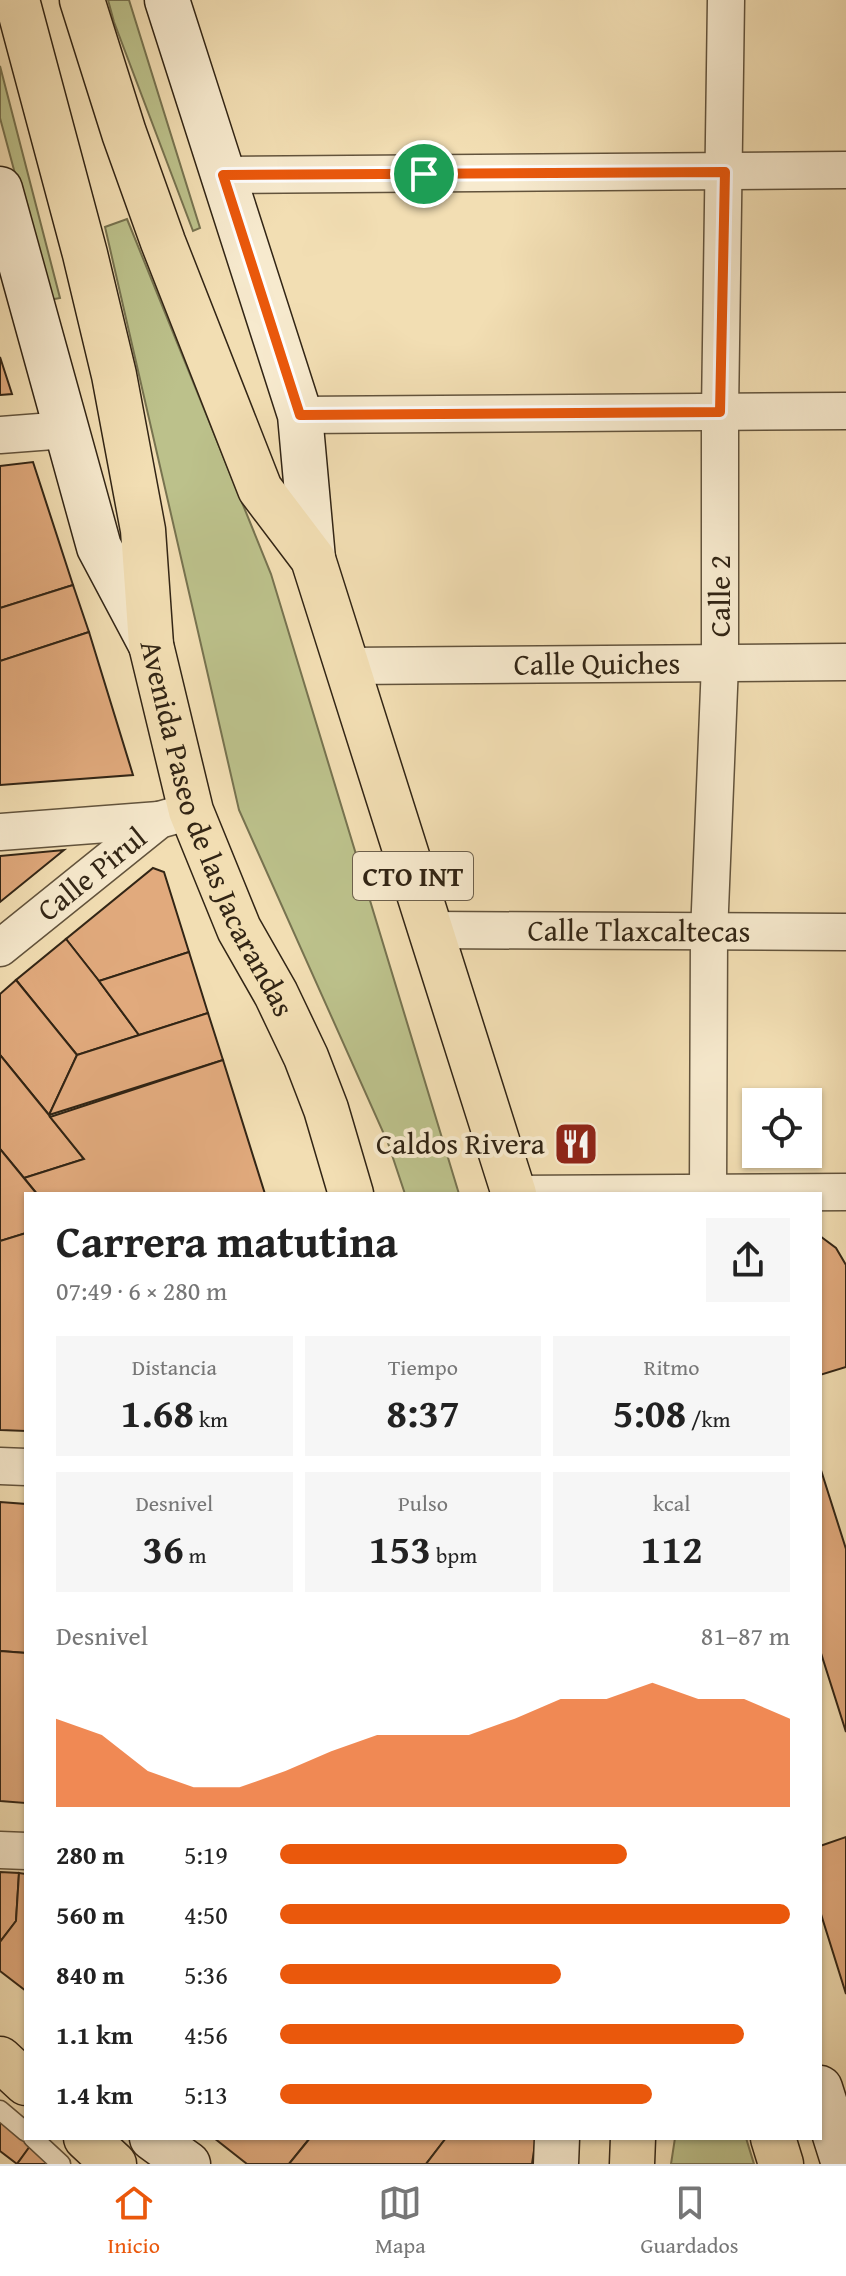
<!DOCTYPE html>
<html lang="es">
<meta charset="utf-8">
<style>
body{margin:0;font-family:"Gentium Book Plus",serif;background:#f6f6f6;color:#222;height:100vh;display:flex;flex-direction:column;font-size:30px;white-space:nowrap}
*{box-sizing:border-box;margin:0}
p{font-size:26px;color:#767676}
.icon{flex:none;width:44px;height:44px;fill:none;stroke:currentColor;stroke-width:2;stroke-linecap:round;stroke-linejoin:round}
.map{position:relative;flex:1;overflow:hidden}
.drawer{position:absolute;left:24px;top:1192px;width:798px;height:948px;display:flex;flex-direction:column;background:#fff;border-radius:0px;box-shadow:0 2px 6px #0004}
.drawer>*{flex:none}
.controls{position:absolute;left:742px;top:1088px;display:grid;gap:16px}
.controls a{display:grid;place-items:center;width:80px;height:80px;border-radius:0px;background:#fff;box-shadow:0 2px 6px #0004;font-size:40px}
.pin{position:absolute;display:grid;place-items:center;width:68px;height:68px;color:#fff;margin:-34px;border:4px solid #fff;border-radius:50%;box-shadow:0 2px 8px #0007}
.round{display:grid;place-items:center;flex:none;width:84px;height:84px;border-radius:0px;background:#f6f6f6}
.summary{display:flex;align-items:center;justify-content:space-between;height:136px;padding:0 32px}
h1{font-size:44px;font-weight:800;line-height:60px}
.stats{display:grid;grid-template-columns:repeat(3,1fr);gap:12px;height:136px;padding:8px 32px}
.stats div{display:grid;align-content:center;border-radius:0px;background:#f6f6f6;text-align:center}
.stats b{font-size:40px;font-weight:800}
.stats small{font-size:22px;font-weight:400}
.stats p{font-size:22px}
.chart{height:224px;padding:16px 32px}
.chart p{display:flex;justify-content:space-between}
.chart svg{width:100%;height:144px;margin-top:8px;fill:#ea580c;opacity:.7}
ul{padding:0 32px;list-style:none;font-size:26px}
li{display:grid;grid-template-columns:128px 96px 1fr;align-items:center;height:60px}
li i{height:20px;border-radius:10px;background:#ea580c}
.menu{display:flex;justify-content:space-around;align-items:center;height:112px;border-top:2px solid #e0e0e0;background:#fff;font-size:22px;color:#767676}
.menu a{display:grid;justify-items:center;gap:4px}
.menu .active{color:#ea580c}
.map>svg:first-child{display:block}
.green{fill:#bcc18b;stroke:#777350;stroke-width:2}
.building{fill:#e1aa7d;stroke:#322515;stroke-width:2}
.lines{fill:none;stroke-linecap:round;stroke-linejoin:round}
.lane-casing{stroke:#62533c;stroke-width:21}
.street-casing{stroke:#62533c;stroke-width:39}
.secondary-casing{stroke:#322515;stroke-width:47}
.primary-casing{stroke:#322515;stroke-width:47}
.highway-casing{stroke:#322515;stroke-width:47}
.lane{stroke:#f7eace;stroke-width:18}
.street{stroke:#f7eace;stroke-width:36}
.secondary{stroke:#f7eace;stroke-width:44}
.primary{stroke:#f2deb3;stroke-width:44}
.highway{stroke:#f2deb3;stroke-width:44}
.route-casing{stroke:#fff;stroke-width:16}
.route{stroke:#ea580c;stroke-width:10}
.labels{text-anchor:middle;stroke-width:8;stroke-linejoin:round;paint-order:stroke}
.shield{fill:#f7eace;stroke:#6d604c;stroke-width:2}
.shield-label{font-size:28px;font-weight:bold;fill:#322515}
.street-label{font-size:30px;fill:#322515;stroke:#f7eace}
.poi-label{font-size:30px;fill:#322515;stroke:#f7eace;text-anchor:end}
</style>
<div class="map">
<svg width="846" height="2164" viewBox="0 0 846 2164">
<rect width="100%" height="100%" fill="#f2deb3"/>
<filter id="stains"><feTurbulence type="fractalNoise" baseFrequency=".0025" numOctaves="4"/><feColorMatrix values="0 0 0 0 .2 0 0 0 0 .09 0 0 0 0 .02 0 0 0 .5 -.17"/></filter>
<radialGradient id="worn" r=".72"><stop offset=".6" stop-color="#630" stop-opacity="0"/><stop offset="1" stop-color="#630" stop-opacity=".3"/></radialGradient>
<!-- green -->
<g class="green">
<polygon points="108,0 129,0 200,228 193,231 114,22"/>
<polygon points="0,66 60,298 49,300 0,118"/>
<polygon points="127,219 271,574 459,1194 405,1194 388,1143 239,810 105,227"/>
<polygon points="675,2138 746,2138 754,2164 671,2164"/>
</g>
<!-- building -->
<g class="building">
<polygon points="0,357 12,394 0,395"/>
<polygon points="33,462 73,585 0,608 0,466"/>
<polygon points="73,585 89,632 0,661 0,608"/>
<polygon points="89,632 133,775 0,785 0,661"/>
<polygon points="64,850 0,902 0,856"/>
<polygon points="153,868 164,872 189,952 99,981 66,939"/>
<polygon points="66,939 99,981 139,1035 77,1055 16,980"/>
<polygon points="189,952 208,1013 139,1035 99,981"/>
<polygon points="16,980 77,1055 49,1115 0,1055 0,994"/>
<polygon points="208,1013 223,1060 49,1115 77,1055"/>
<polygon points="0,1055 49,1115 84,1159 24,1178 0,1149"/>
<polygon points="223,1060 265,1194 37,1194 24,1178 84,1159 50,1117"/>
<polygon points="0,1149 37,1194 26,1194 26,1233 0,1241"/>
<polygon points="26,1233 26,1431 0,1430 0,1241"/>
<polygon points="820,1236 836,1248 846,1265 846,1367 820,1375"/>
<polygon points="820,1467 846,1549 846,1732 820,1650"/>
<polygon points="0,1502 26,1504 26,1653 0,1651"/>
<polygon points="0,1651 26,1653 25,1803 0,1801"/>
<polygon points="846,1837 846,1994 820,1911 820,1846"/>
<polygon points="0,1872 19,1873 16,1921 0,1942"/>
<polygon points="19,1873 26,1874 26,1991 0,1971 0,1942 16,1921"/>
<polygon points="0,2113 34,2142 17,2164 0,2151"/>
<polygon points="214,2138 310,2138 289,2164 247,2164"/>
<polygon points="310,2138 446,2138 426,2164 289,2164"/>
<polygon points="446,2138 536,2138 532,2164 426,2164"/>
<polygon points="30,2146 45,2159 47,2164 17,2164"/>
</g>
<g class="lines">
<!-- lane casing -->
<g class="lane-casing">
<g id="lane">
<polyline points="0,2110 26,2132"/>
<polyline points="33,2138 61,2164"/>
</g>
</g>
<!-- street casing -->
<g class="street-casing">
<g id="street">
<polyline points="223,175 846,170"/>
<polyline points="300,415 846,411"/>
<polyline points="0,435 66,430"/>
<path id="s1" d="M347 666 846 662"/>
<polyline points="0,832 159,820"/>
<path id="s2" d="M431 930 846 932"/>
<path id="s3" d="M0 948 159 820 191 811"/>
<polyline points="708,1192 709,934 720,664 720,412 726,0"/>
<polyline points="514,1194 846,1192"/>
<polyline points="0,1466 26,1467"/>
<polyline points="0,1850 26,1851"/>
</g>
</g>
<!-- secondary casing -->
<g class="secondary-casing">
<g id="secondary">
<polyline points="167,0 300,415 313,559"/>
<polyline points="0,189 99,547 151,645"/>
<polyline points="820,2088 844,2164"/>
<polyline points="152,2138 188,2164"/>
<polyline points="556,2164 557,2138"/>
</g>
</g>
<!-- primary casing -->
<g class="primary-casing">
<g id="primary">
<polyline points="0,2059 26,2083"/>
<polyline points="86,2138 114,2164"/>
</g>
</g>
<!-- highway casing -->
<g class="highway-casing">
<g id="highway">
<path id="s4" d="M17 0 85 254 114 375 143 530 151 645 191 811 239 929 276 994 306 1057 326 1109 351 1194"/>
<polyline points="82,0 124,133 163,242 260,489 313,559 514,1194"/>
<polyline points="773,2138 781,2164"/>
<polyline points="632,2164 633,2138"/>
</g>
</g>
<!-- lane -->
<use href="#lane" class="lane"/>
<!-- street -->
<use href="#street" class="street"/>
<!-- secondary -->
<use href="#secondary" class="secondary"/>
<!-- primary -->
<use href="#primary" class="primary"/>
<!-- highway -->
<use href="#highway" class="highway"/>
</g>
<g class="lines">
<!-- route casing -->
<g class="route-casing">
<polygon id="route" points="725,172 720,412 300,415 223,175"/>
</g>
<!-- route -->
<use href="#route" class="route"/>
</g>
<!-- icons -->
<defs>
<g id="restaurant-square" transform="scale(2.3)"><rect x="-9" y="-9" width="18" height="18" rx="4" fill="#8f2418" stroke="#f7eace"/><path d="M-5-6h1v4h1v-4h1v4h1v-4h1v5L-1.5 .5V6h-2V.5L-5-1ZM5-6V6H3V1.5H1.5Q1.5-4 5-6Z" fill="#fff"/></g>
</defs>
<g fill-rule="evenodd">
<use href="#restaurant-square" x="576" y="1144"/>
</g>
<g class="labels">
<!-- shield labels -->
<rect class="shield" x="353" y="852" width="120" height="48" rx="6"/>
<g class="shield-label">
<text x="413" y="886">CTO INT</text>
</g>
<!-- street labels -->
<g class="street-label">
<text transform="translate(720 596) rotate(-90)" y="10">Calle 2</text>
<text dy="10" stroke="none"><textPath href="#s1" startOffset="250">Calle Quiches</textPath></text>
<text dy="10" stroke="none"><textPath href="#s4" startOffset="856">Avenida Paseo de las Jacarandas</textPath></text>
<text dy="10" stroke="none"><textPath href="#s3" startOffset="118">Calle Pirul</textPath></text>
<text dy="10" stroke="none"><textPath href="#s2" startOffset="208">Calle Tlaxcaltecas</textPath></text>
</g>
<!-- poi labels -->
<g class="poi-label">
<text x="545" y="1154">Caldos Rivera</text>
</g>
</g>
<rect width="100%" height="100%" filter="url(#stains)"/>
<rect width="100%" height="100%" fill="url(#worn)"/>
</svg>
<div class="controls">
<a><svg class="icon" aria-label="locate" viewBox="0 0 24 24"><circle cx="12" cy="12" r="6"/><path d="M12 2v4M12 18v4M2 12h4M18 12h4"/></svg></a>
</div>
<div class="pin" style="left:424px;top:174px;background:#1e9e55"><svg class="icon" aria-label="arrive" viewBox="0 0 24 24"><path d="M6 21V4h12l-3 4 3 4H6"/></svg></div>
<section class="drawer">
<div class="summary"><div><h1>Carrera matutina</h1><p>07:49 · 6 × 280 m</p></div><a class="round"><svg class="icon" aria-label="share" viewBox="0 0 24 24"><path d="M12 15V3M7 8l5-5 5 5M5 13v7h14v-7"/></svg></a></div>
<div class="stats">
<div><p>Distancia</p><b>1.68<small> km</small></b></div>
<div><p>Tiempo</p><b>8:37</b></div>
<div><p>Ritmo</p><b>5:08<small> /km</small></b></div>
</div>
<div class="stats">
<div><p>Desnivel</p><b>36<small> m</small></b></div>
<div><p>Pulso</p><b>153<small> bpm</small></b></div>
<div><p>kcal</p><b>112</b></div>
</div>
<div class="chart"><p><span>Desnivel</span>81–87 m</p>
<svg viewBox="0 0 160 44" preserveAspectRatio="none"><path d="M0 44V17L10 22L20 33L30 38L40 38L50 33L60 27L70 22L80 22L90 22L100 17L110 11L120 11L130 6L140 11L150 11L160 17V44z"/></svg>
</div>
<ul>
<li><b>280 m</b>5:19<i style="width:68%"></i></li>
<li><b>560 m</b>4:50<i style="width:100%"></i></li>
<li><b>840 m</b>5:36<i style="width:55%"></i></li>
<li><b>1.1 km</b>4:56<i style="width:91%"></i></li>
<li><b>1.4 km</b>5:13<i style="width:73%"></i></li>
</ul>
</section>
</div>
<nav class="menu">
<a class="active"><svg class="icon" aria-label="home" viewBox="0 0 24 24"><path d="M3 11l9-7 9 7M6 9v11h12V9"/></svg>Inicio</a>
<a><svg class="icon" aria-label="map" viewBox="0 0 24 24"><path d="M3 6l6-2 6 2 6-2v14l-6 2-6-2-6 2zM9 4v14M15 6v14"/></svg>Mapa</a>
<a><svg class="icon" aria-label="saved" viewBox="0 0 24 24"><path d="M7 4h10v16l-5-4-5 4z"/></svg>Guardados</a>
</nav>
